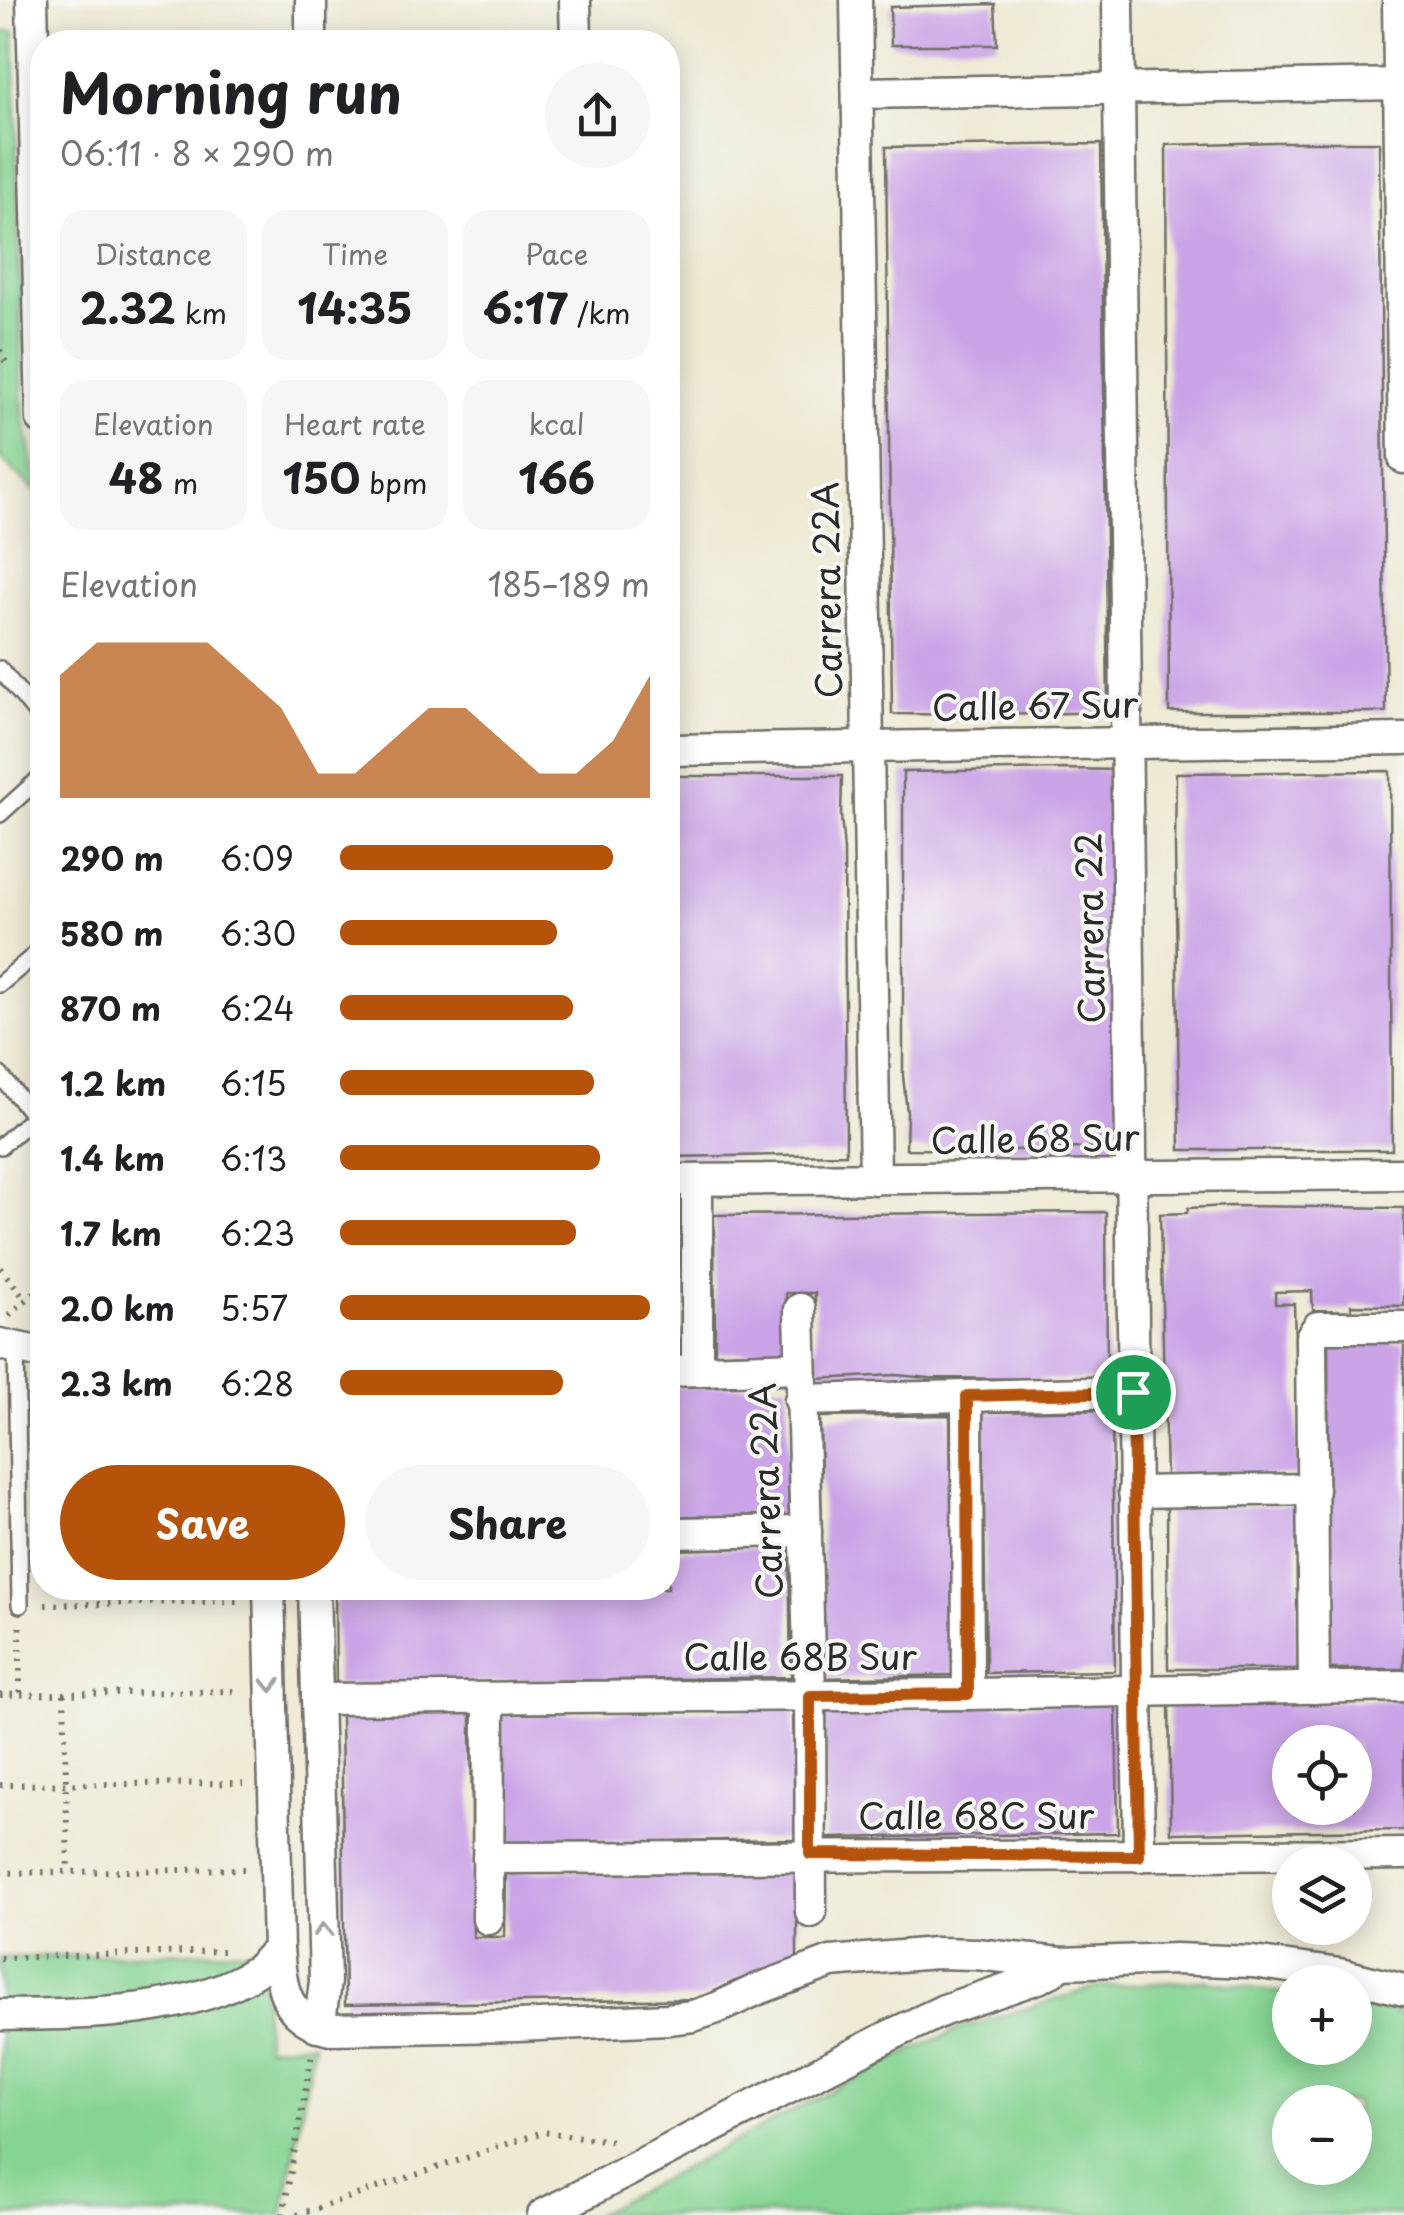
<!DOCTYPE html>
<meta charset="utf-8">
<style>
body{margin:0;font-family:"Playpen Sans",sans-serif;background:#f6f6f6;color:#202124;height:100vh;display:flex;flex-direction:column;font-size:38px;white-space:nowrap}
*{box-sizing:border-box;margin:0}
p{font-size:32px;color:#757577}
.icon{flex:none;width:55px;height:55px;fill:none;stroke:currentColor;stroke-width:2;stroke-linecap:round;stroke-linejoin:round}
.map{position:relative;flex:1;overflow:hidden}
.details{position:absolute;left:30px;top:30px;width:650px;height:1570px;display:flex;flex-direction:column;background:#fff;border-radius:40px;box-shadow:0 5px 25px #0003}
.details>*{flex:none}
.buttons{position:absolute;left:1272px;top:1725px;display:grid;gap:20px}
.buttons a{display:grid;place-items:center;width:100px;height:100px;border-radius:50%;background:#fff;box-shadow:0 5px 25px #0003;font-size:50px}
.pin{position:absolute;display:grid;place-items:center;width:85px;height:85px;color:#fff;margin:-42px;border:5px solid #fff;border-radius:50%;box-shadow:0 2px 10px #0007}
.round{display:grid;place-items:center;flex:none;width:105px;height:105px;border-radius:52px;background:#f6f6f6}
.head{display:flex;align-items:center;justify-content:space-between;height:170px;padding:0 30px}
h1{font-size:55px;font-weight:700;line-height:75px}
.metrics{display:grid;grid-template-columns:repeat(3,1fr);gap:15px;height:170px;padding:10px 30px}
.metrics div{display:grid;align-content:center;border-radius:25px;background:#f6f6f6;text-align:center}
.metrics b{font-size:42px;font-weight:700}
.metrics small{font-size:28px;font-weight:400}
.metrics p{font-size:28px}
.chart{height:280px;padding:20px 30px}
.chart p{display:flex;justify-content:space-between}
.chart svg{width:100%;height:180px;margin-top:10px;fill:#b45309;opacity:.7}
.primary-button{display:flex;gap:20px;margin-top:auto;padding:20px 30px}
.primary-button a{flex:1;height:115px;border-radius:60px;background:#b45309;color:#fff;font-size:40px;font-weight:700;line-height:115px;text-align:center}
.primary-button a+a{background:#f6f6f6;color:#202124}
ul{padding:0 30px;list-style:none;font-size:32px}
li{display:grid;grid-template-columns:160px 120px 1fr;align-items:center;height:75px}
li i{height:25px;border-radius:12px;background:#b45309}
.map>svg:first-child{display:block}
.green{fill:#86d493;stroke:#58805f;stroke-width:2.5;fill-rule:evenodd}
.building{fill:#cba4e7;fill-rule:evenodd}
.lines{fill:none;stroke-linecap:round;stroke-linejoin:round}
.lane-casing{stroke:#6f6e66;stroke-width:20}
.street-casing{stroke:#6f6e66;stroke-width:35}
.path{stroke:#6f6e66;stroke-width:6;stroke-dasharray:2.5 8;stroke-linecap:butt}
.lane{stroke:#fff;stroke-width:15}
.street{stroke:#fff;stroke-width:30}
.oneway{stroke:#a0a0a0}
.route-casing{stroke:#fff;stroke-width:20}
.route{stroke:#b45309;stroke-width:12}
.labels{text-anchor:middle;stroke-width:8;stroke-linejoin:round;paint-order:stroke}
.street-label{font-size:35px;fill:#2b2b2b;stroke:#f6f6f2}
</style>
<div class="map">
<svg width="1404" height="2215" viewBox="0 0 1404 2215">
<rect width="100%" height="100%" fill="#f6f6f2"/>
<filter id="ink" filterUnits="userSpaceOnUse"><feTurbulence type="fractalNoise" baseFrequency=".01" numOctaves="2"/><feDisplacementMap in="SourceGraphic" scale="20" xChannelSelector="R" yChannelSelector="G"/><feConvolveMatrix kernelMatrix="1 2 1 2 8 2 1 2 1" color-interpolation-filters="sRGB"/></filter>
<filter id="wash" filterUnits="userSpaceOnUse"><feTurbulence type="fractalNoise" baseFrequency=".0048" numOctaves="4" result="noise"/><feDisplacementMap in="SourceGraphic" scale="40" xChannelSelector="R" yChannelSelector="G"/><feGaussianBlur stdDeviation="2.25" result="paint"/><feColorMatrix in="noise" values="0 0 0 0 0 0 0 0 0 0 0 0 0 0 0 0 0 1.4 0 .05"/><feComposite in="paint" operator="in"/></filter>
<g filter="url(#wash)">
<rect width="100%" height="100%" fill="#eee9d3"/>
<!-- green -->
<g class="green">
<polygon points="14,31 23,413 39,494 0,458 0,33"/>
<polygon points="262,1950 266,2047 314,2043 283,2215 0,2215 0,1958"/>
<path d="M1203 1980 1290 1994V2048H1355V2005L1404 2013V2215H594L890 2060 959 2029 1097 1987ZM1355 2102V2168H1290V2102Z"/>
</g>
<g id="blocks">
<!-- building -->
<g class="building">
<polygon points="995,4 997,45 891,45 890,7"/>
<polygon points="1275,142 1379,142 1386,712 1169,712 1166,145"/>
<polygon points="1101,144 1108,712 1000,715 892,714 886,147"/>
<polygon points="1066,769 1119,770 1121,1147 1013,1150 906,1149 907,1112 903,1076 903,772"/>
<polygon points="1390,771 1392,1150 1180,1150 1175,849 1176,773"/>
<polygon points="668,776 842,776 841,815 844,851 846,1154 668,1157"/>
<polygon points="1231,1206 1404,1208 1404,1306 1351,1305 1352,1311 1313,1310 1312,1291 1275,1292 1275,1304 1294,1304 1298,1475 1166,1479 1160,1214 1187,1213 1188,1208"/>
<polygon points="1106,1212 1107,1380 929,1378 896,1375 816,1379 815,1293 786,1293 786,1352 715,1353 714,1215"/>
<polygon points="1328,1342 1404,1342 1404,1669 1329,1669"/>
<polygon points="787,1385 789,1515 668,1517 668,1387"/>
<polygon points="1112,1410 1115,1671 986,1673 983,1412"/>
<polygon points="950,1415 953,1675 824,1678 820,1417"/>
<polygon points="1297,1505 1298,1669 1168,1669 1167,1507"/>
<polygon points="789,1547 791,1677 336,1685 335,1588 668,1588 668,1550"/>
<path d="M1404 1700V1830L1171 1833 1169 1704ZM1290 1742H1355V1808H1290Z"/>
<polygon points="1116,1703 1118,1833 825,1838 824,1708"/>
<polygon points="793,1709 795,1839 503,1844 501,1714"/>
<polygon points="471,1710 473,1937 505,1937 506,1872 797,1867 797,1960 733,1982 701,1999 345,2005 341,1712"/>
</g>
</g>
</g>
<g filter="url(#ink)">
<use href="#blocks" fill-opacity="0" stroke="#6f6e66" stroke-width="2.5"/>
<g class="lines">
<!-- lane casing -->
<g class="lane-casing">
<g id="lane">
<polyline points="0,669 42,720"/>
<polyline points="0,814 42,776"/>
<polyline points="0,984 42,949"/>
<polyline points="0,1075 34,1116"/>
<polyline points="1,1146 42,1109"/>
<polyline points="16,1347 20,1605"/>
</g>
</g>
<!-- street casing -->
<g class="street-casing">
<g id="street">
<polyline points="32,0 42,419"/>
<polyline points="575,0 576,42"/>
<polyline points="856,0 875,1179"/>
<polyline points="1118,0 1139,1856"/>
<polyline points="1398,0 1404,458"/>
<polyline points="311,42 311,0"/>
<polyline points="858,93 1404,84"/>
<polyline points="668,750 1404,739"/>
<polyline points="668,1180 1404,1174"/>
<polyline points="697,1180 697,1370"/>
<polyline points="800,1309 810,1696 811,1912"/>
<polyline points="0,1344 42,1353"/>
<polyline points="668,1371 801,1367"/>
<polyline points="967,1396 968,1694"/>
<polyline points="800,1400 1133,1392"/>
<polyline points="1134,1492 1313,1489"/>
<polyline points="668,1533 806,1531"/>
<path d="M269 1588 278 1949C282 1990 284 2018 330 2029L518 2026 668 2019 693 2016 717 2008 756 1990 831 1962 935 1953 976 1954 1061 1963 1175 1959 1252 1962 1340 1974 1404 1990"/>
<polyline points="314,1588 325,1981 321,2015 317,2026"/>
<polyline points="1314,1688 1311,1337 1318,1327 1404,1327"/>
<polyline points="317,1699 968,1694 1404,1686"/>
<path d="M488 1858C794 1854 1099 1856 1404 1854"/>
<polyline points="488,1919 489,1698"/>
<path d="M0 2015C77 2014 190 2015 256 1971 264 1965 271 1956 278 1949"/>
<polyline points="543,2215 889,2036 944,2010 1038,1978 1052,1971 1061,1963"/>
</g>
</g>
<!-- path -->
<g class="path">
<polyline points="0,350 6,363"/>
<polyline points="0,1268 26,1300"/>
<polyline points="9,1315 42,1286"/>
<polyline points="45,1605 238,1601"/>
<polyline points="20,1627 20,1695"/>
<polyline points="64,1694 68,1872"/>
<polyline points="0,1695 240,1691"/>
<polyline points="0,1785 243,1783"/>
<polyline points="0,1873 245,1869"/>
<polyline points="0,1958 224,1951"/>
<polyline points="283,2215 312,2054"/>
<polyline points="297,2215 543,2132 612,2141"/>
</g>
<!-- lane -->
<use href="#lane" class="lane"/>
<!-- street -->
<use href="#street" class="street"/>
</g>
<!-- one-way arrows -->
<defs><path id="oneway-chevron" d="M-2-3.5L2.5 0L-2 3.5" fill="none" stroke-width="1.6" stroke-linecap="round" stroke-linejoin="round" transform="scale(2.5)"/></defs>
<g class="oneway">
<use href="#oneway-chevron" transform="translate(271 1685) rotate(88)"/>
<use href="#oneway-chevron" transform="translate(323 1930) rotate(-92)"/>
</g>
</g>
<g class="lines" filter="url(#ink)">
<!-- route casing -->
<g class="route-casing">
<polygon id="route" points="1133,1392 1139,1856 810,1854 810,1696 968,1694 967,1396"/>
</g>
<!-- route -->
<use href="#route" class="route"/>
</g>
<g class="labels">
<!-- street labels -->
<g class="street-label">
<text transform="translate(828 590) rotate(-91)" y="12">Carrera 22A</text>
<text transform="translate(1035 707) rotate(-1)" y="12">Calle 67 Sur</text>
<text transform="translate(1091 928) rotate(-91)" y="12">Carrera 22</text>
<text transform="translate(1035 1140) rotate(-1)" y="12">Calle 68 Sur</text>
<text transform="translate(767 1491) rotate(-92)" y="12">Carrera 22A</text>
<text x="800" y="1670">Calle 68B Sur</text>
<text x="976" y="1829">Calle 68C Sur</text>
</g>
</g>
</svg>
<div class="buttons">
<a><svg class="icon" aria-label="locate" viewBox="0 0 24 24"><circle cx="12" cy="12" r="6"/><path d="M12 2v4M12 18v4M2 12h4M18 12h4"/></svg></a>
<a><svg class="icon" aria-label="layers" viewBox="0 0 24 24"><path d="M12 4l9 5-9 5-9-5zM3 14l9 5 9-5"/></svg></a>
<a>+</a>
<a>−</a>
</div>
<div class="pin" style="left:1133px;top:1392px;background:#1e9e55"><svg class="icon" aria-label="arrive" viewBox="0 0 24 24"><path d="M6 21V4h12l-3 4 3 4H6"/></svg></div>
<section class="details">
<div class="head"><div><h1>Morning run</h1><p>06:11 · 8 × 290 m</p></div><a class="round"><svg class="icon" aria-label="share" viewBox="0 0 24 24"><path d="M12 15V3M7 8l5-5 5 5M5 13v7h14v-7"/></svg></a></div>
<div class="metrics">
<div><p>Distance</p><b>2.32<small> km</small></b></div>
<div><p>Time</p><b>14:35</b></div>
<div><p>Pace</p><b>6:17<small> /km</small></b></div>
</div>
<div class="metrics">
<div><p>Elevation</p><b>48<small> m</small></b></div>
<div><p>Heart rate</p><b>150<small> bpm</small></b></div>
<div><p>kcal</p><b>166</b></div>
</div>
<div class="chart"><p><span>Elevation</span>185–189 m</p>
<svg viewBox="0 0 160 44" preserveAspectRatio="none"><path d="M0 44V14L10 6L20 6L30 6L40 6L50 14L60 22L70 38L80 38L90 30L100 22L110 22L120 30L130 38L140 38L150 30L160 14V44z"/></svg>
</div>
<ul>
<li><b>290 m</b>6:09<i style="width:88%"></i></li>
<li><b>580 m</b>6:30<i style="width:70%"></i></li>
<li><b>870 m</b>6:24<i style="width:75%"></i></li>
<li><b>1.2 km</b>6:15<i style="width:82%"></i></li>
<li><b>1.4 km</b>6:13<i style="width:84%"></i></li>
<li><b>1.7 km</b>6:23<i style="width:76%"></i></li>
<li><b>2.0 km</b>5:57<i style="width:100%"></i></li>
<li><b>2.3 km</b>6:28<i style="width:72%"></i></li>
</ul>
<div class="primary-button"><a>Save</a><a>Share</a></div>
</section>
</div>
